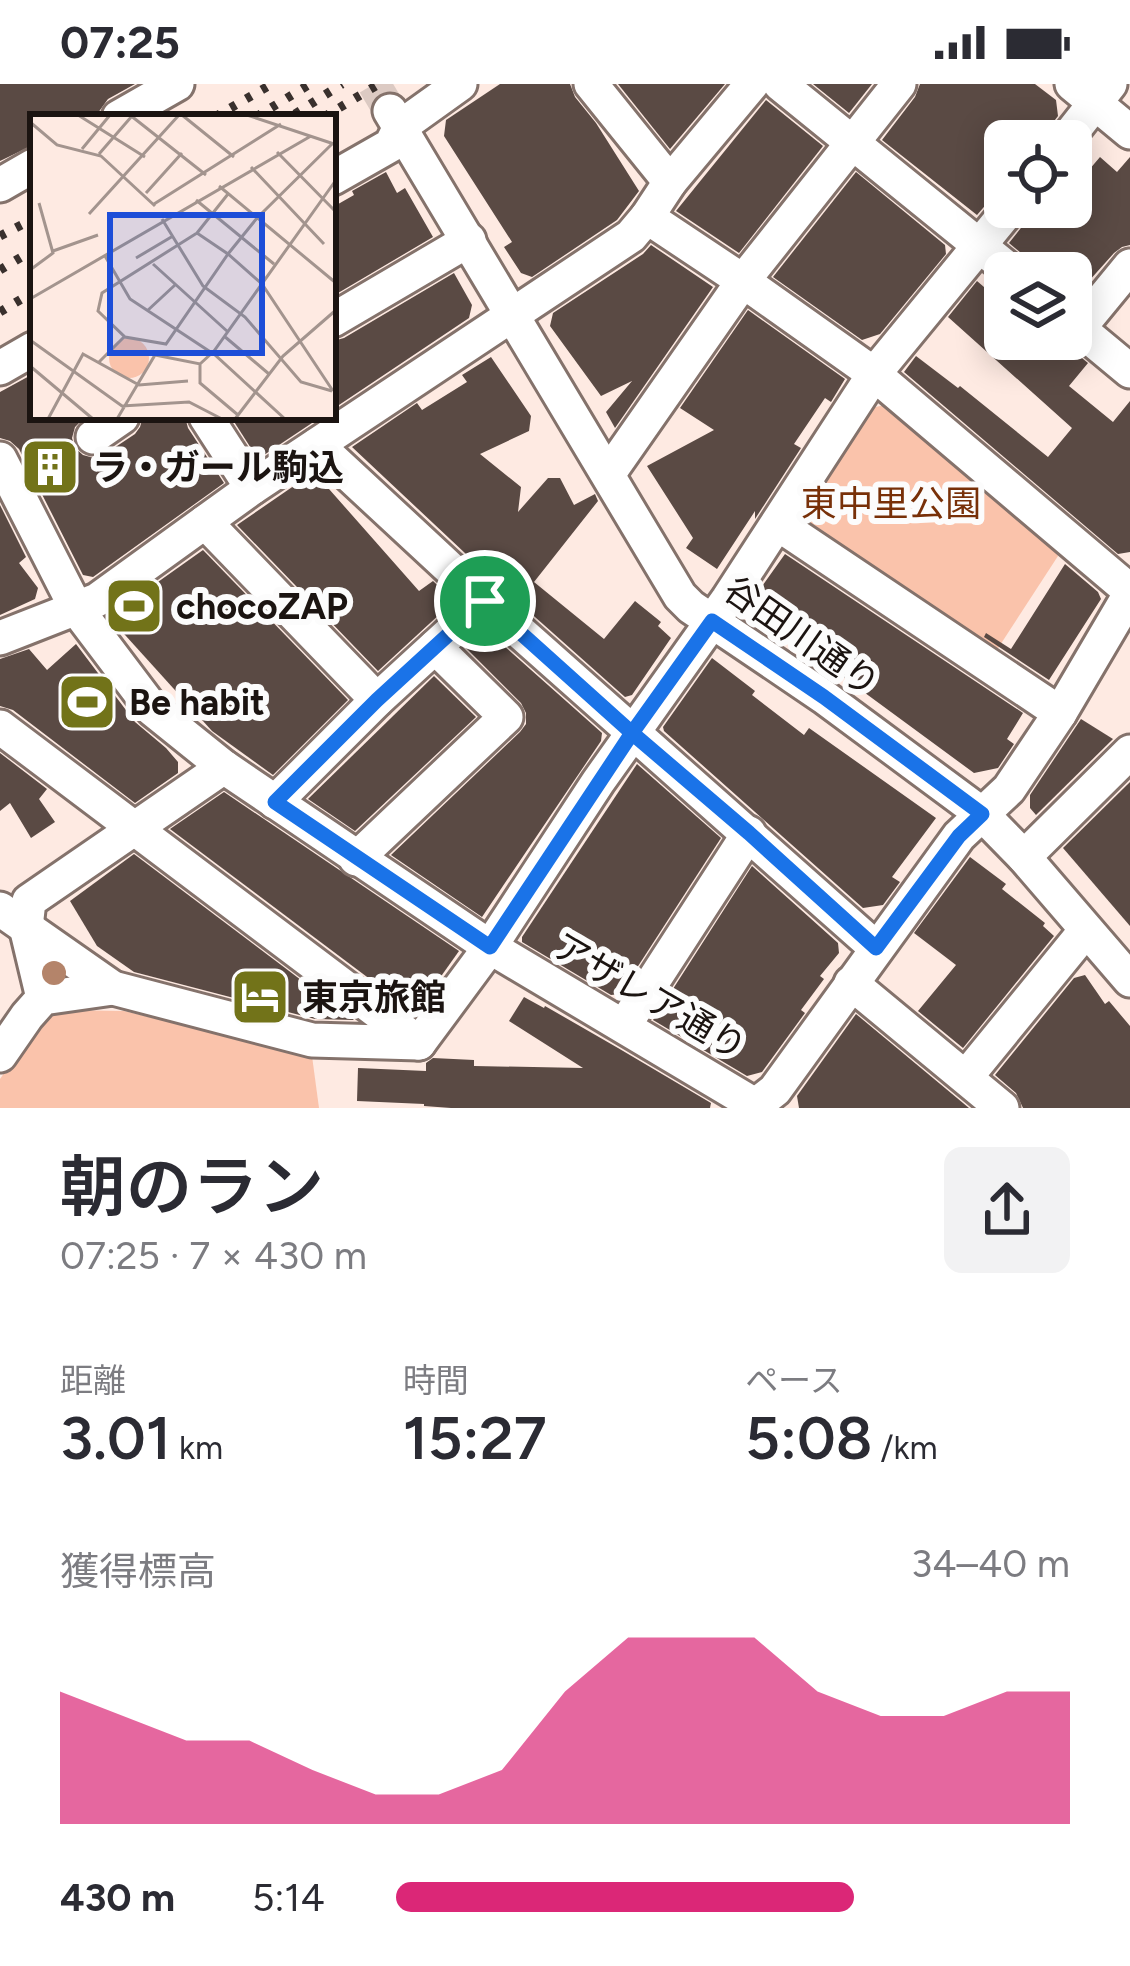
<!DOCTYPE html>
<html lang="ja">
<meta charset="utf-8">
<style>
body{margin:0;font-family:Figtree,"Noto Sans JP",sans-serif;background:#f2f2f3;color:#2b2b33;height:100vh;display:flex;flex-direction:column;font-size:45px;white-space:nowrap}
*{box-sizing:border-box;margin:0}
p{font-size:39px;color:#7c7c81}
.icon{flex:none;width:66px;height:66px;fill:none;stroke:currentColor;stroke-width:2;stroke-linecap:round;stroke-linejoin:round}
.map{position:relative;height:1024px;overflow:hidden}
.drawer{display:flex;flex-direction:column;background:#fff;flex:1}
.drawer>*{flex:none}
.fabs{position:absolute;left:984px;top:36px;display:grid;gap:24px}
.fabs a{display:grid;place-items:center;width:108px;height:108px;border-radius:18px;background:#fff;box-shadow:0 6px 30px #0003;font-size:60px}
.pin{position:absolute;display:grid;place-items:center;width:102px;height:102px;color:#fff;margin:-51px;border:6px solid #fff;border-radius:50%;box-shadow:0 3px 12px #0007}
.round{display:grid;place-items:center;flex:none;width:126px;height:126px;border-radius:18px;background:#f2f2f3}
.headline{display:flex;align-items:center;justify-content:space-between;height:204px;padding:0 60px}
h1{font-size:66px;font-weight:600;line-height:90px}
.metrics{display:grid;grid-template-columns:repeat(3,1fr);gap:18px;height:204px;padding:12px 60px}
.metrics div{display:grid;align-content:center}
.metrics b{font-size:60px;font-weight:600}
.metrics small{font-size:33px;font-weight:400}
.metrics p{font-size:33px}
.chart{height:336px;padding:24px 60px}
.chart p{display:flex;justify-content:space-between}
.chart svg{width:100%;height:216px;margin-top:12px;fill:#db2777;opacity:.7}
ul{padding:0 60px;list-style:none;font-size:39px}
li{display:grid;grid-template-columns:192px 144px 1fr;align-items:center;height:90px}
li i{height:30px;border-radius:15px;background:#db2777}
.status{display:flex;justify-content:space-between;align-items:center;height:84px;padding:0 60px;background:#fff;direction:ltr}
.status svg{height:33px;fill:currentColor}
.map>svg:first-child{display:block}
.green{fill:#fac3ab}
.building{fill:#5a4a44}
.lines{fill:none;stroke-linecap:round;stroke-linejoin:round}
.minor-tunnel{stroke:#dccac3;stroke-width:33;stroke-dasharray:33 16;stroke-linecap:butt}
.minor-casing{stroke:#84726b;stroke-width:39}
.minor{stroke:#fff;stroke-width:33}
.rail{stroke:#39302d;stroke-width:9;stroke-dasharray:6 12;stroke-linecap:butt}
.tree{fill:#b4846a}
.route-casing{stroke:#fff;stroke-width:24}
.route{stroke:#1a73e8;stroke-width:15}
.labels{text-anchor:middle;stroke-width:12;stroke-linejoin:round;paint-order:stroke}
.poi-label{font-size:36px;font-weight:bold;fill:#1b1411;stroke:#fcfcfc;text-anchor:start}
.park-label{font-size:36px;fill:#783008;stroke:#fcfcfc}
.street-label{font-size:36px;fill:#1b1411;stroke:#fcfcfc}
.inset-road{fill:none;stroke:#a3948e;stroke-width:3}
.view{fill:#1d4ed8;fill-opacity:0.15;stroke:#1d4ed8;stroke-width:6}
.inset-edge{fill:none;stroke:#1b1411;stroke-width:6}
</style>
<div class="status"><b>07:25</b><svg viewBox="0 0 49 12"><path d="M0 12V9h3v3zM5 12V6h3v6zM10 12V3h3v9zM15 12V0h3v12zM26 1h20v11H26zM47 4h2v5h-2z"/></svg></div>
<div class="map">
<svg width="1130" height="1024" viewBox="0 0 1130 1024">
<rect width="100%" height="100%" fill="#feeae2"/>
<!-- green -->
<g class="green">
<polygon points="890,320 1054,460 1058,472 991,575 801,447 797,426 866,325"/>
<polygon points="62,926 124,927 312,972 319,1024 0,1024 0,995 40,936"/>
</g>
<!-- building -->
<g class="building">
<polygon points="0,0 135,0 108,15 95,33 33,33 33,61 0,77"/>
<polygon points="500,0 570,0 575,13 596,39 639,107 617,136 532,193 521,189 504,163 512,158 444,52 446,36"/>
<polygon points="618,0 725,0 670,65"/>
<polygon points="813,0 872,0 849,29"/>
<polygon points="920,0 1035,0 1056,16 1058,32 1039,57 1005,57 1005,103 995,110 977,131 882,56 915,13"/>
<polygon points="766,16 823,62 739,169 676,127"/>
<polygon points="1100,73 1117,88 1130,73 1130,161 1122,163 1114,169 1071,217 1071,189 1034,189 1027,174 1009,159 1028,135 1032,123 1071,123 1071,107"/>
<polygon points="386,88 397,109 405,104 433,153 333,212 333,123 354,111 352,107"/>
<polygon points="856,88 945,161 946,170 880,250 862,256 773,193"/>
<polygon points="651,161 713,203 615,344 606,328 632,297 601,312 550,242 553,229 643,170"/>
<polygon points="454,189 472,221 469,234 333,325 333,257 344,254"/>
<polygon points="977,197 1005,221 1005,255 1059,255 1088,279 1069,302 1113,338 1130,317 1130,468 1118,470 904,288 916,272 958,304 960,302 1048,373 1072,344 948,233"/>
<polygon points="748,226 845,295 831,318 825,314 794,360 801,364 755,435 755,427 717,485 686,464 693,454 647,382 714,346 680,324"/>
<polygon points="491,273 531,332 529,347 480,370 521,403 518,428 548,394 560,394 574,421 595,410 598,417 534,498 604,555 635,517 661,538 658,542 671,554 632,611 625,613 499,501 352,363 417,319 422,326 467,298 462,291"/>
<polygon points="33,290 33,333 85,333 75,343 72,354 75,364 83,371 94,374 105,370 135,350 140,343 143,333 185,333 188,344 224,399 93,493 83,491 19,365 10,357 0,354 0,308"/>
<polygon points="231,333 321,333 258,375"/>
<polygon points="314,388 419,507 433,497 454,517 378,587 237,441"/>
<polygon points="0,421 26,473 19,479 38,504 35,515 0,531"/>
<polygon points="203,466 348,616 273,691 212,647 116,541 117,527"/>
<polygon points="785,470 1023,629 1007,655 1014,660 998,684 974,689 755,528 755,512"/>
<polygon points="1065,480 1098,508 1101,515 1049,596 984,553 986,549 1011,565"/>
<polygon points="485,545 602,649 601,657 482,833 391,771 520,648 526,640 526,629 521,619 465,563"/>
<polygon points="76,560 135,638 166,664 178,678 178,689 135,719 13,626 0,622 0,575 29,565 47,586"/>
<polygon points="712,574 755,607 752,611 804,651 809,644 936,734 892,793 900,798 883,821 863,824 664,647 663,643"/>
<polygon points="434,592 476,633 355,747 308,715"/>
<polygon points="1081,635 1113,655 1036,731 1030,724 1030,711"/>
<polygon points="0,669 47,705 39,715 55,738 31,754 10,719 0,727"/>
<polygon points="637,680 721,754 620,910 611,911 522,858 522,853"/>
<polygon points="1130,698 1130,842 1063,764"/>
<polygon points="224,708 459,867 415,929 170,745"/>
<polygon points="134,770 354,936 315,935 134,888 97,862 70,817"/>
<polygon points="970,773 1006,800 1002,805 1045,839 1043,842 1054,852 963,964 918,927 956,881 914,849"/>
<polygon points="752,782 838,859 839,869 820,892 824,895 801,926 805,929 762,988 747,992 653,936"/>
<polygon points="1085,891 1105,920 1109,917 1130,942 1130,1024 1023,1024 1016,1009 995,991 1074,894"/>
<polygon points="524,913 544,924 545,922 618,964 711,1019 710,1024 451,1024 424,1022 424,1020 357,1017 358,984 426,987 426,979 433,974 474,976 474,982 583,984 509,937"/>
<polygon points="856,930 969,1024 799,1024 797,1012"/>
</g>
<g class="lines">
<!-- minor-tunnel -->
<polyline class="minor-tunnel" points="374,0 390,27"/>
<!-- minor casing -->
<g class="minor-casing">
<g id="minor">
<polyline points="591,0 670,98"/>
<polyline points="780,0 1013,189"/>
<polyline points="1072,0 1130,48"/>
<polyline points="390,27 680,512 691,523 824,613 982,730 1024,773 1130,896"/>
<polyline points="119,33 177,0"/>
<polyline points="1065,57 1110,0"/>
<polyline points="333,94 391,61 400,43 460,0"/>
<polyline points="0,101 33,82"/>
<polyline points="647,133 670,98 752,0"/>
<polyline points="333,236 469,156"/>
<polyline points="1071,238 1130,287"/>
<polyline points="1079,244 1130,182"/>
<polyline points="0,284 33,265"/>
<polyline points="206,333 252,404"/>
<polyline points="93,353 122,333"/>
<polyline points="317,361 485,517 876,864"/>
<polyline points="0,375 76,524 153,626 224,683 490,863 760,1024"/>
<polyline points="609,389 743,197 899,0"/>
<polyline points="205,438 377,616"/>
<polyline points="778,440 1060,629"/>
<polyline points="0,554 97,516 252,404 631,152 647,133 743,197 874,290 1130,507"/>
<polyline points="0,643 419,959"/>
<polyline points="275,718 377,616 485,517"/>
<polyline points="1024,773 1130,668"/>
<polyline points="356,775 506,633 435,563"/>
<polyline points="0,825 113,904 312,956 419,959 490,863 598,698 728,515 874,290 1011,123"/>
<polyline points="851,899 1002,1024"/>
<polyline points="43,914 26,843 29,817 224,683"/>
<polyline points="624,942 749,749"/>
<polyline points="0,971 27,932 43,914 113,904"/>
<polyline points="966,993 1086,846"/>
<polyline points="752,1024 775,1006 959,752 1009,705 1060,629 1130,510"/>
</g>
</g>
<!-- minor -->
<use href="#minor" class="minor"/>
<!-- rail -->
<g class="rail">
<polyline points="295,30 342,0"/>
<polyline points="215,33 272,0"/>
<polyline points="256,33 310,0"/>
<polyline points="324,33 379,0"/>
<polyline points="0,152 33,135"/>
<polyline points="0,186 33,166"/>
<polyline points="0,228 33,208"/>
</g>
</g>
<!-- trees -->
<circle class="tree" cx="54" cy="889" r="12"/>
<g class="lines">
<!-- route casing -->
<g class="route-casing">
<polyline id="route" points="485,517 377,616 275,718 490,863 632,649 749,749 876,864 959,752 982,730 824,613 712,537 632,649 485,517"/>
</g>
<!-- route -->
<use href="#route" class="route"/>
</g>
<!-- icons -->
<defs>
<g id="building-square" transform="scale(3)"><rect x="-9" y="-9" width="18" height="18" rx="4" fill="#727319" stroke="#fcfcfc"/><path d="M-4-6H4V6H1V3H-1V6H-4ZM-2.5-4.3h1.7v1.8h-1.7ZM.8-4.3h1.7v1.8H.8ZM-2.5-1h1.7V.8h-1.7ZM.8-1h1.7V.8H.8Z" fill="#fff"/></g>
<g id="stadium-square" transform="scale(3)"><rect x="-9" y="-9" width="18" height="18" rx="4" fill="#727319" stroke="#fcfcfc"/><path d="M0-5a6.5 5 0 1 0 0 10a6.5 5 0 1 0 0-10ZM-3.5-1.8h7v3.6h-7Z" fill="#fff"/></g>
<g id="hotel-square" transform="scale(3)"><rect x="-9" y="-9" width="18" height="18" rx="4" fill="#727319" stroke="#fcfcfc"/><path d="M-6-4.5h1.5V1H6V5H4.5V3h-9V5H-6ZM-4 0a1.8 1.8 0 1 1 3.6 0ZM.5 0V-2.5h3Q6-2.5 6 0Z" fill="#fff"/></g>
</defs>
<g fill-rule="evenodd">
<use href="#building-square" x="50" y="383"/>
<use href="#stadium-square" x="134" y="522"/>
<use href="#stadium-square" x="87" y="618"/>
<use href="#hotel-square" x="260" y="913"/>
</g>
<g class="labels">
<!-- poi labels -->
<g class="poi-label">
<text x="92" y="396">ラ・ガール駒込</text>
<text x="176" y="535">chocoZAP</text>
<text x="129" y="631">Be habit</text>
<text x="302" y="926">東京旅館</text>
</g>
<!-- park labels -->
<g class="park-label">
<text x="891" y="432">東中里公園</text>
</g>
<!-- street labels -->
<g class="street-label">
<text transform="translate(802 552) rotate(35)" y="13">谷田川通り</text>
<text transform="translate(650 912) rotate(30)" y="13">アザレア通り</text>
</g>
</g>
<!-- overview -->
<g transform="translate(30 30)">
<rect width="306" height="306" fill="#feeae2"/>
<path d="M79 244a20 20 0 1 1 40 0a20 20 0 1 1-40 0Z" fill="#fac3ab"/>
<path class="inset-road" d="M48 1 115 43M100 1 176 61M152 1 204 43M217 1 304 30M0 8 27 31 71 42 125 92M52 35 80 1M247 38 306 98M69 40 102 2M221 53 294 130M189 72 306 169M116 79 152 39M166 86 244 150M124 90 251 10M59 100 149 1M132 105 173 172 215 203 271 268 302 277M167 119 198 80M23 137 68 121M75 142 100 185 185 241 255 305M106 144 143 122M123 150 198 218M0 156 23 139 9 89M0 185 281 22M117 197 145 171M194 222 239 260M0 226 92 292 159 288 192 305M68 249 94 223M170 250V269L208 301M0 252 63 305M303 277 232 170 198 140 167 119 72 179 68 197 95 223 136 230 198 140 227 104 303 29M18 305 53 240 109 271 158 267M87 305 125 241 170 250 184 237 306 66M205 305 253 242 306 196"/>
<path class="view" d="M80 101H232V239H80Z"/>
<rect width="306" height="306" class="inset-edge"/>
</g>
</svg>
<div class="fabs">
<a><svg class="icon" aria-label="locate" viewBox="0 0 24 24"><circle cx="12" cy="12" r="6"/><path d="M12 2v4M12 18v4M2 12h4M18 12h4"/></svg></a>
<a><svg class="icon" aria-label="layers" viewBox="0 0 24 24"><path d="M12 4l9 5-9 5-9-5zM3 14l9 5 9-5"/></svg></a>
</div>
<div class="pin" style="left:485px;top:517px;background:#1e9e55"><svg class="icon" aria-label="arrive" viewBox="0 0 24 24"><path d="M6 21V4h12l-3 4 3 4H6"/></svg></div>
</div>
<section class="drawer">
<div class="headline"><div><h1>朝のラン</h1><p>07:25 · 7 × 430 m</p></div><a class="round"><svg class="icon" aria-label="share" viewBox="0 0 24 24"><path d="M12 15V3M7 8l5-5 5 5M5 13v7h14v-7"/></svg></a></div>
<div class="metrics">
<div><p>距離</p><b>3.01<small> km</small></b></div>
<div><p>時間</p><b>15:27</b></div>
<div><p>ペース</p><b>5:08<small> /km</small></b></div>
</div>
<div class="chart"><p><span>獲得標高</span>34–40 m</p>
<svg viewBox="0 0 160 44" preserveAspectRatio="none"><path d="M0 44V17L10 22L20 27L30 27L40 33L50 38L60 38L70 33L80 17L90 6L100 6L110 6L120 17L130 22L140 22L150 17L160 17V44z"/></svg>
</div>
<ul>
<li><b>430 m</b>5:14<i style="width:68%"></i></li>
</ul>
</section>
